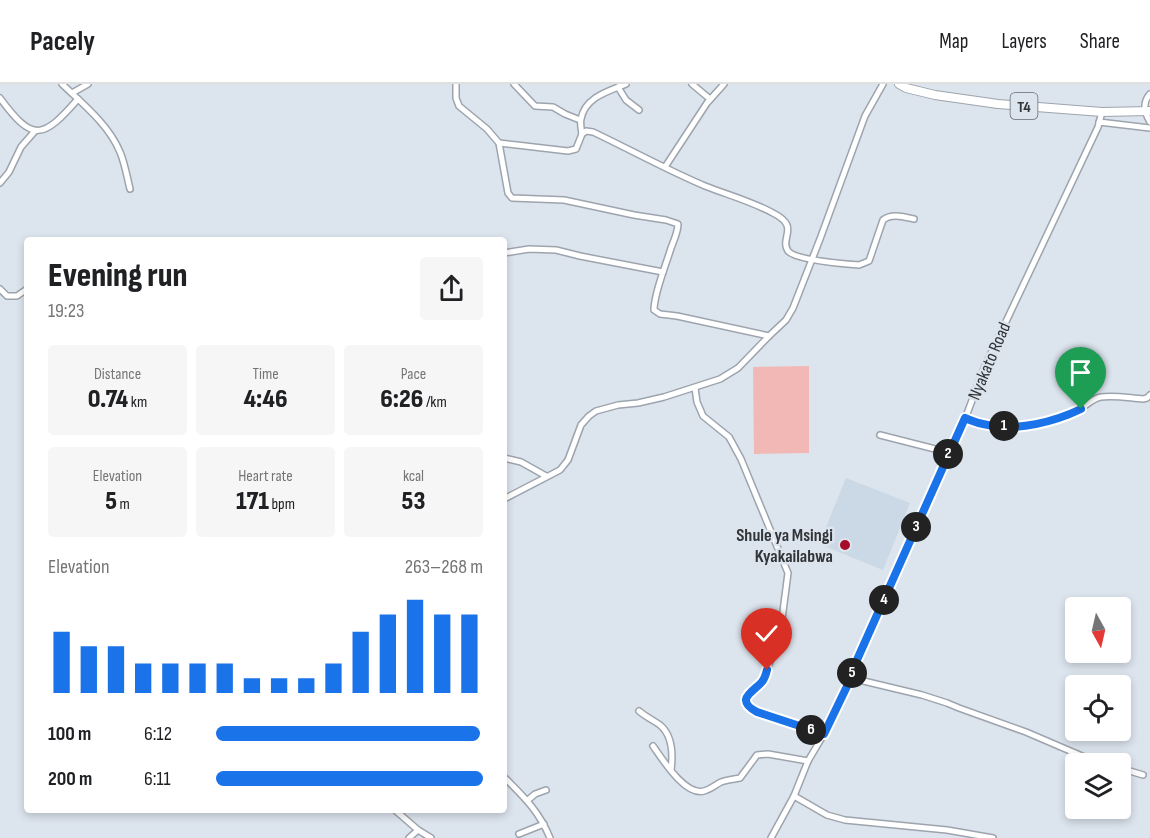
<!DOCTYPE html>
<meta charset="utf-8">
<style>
body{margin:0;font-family:"Sofia Sans Condensed",sans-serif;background:#f6f6f6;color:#202124;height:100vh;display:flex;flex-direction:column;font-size:22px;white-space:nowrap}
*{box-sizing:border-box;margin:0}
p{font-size:20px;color:#757577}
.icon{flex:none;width:33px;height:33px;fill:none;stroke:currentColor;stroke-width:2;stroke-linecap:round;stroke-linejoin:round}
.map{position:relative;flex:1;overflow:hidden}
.sheet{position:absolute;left:24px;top:153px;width:483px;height:576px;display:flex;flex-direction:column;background:#fff;border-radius:6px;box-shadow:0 3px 9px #0003}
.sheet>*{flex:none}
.needle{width:39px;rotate:172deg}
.fabs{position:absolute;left:1065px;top:513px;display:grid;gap:12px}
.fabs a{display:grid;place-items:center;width:66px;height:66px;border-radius:6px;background:#fff;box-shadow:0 3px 9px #0003;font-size:30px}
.pin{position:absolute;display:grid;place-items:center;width:51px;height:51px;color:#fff;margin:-62px -26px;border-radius:50% 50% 50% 0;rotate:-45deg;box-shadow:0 0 6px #0007}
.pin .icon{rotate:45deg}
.km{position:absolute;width:30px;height:30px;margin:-15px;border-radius:50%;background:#222;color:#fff;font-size:16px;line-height:30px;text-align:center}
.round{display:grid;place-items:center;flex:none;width:63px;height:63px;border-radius:6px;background:#f6f6f6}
.headline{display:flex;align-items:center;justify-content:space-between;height:102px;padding:0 24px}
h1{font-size:33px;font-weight:800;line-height:45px}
.metrics{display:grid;grid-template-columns:repeat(3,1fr);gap:9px;height:102px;padding:6px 24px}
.metrics div{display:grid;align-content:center;border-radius:6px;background:#f6f6f6;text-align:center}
.metrics b{font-size:26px;font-weight:800}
.metrics small{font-size:16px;font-weight:400}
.metrics p{font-size:16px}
.chart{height:168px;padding:12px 24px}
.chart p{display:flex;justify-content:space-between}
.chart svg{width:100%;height:108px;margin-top:6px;stroke:#1a73e8;stroke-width:6}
ul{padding:0 24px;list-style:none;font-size:20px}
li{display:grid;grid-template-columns:96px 72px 1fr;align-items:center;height:45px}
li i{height:15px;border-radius:8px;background:#1a73e8}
header{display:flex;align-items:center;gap:36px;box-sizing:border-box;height:84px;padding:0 30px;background:#fff;border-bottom:2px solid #e0e0e0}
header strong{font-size:28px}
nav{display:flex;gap:33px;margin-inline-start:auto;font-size:21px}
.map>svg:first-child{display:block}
.built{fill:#cbd9e7}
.green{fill:#f2b8b6}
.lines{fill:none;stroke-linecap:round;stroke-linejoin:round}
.minor-casing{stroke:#9da4ad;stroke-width:8}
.highway-casing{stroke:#9da4ad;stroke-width:10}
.minor{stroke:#fff;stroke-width:5}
.highway{stroke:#fff;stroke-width:8}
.route-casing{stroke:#fff;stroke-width:12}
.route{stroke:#1a73e8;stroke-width:8}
.poi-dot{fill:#a60c29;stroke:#dce4ed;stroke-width:2}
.labels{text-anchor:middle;stroke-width:5;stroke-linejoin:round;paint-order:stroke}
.shield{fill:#dce4ed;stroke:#64696e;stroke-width:1.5}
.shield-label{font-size:16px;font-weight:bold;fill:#313438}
.street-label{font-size:18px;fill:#313438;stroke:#dce4ed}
.poi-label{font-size:18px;font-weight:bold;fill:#313438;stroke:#dce4ed;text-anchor:end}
</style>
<header>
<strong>Pacely</strong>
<nav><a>Map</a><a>Layers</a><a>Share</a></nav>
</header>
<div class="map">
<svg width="1150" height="754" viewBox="0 0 1150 754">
<rect width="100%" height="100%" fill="#dce4ed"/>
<!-- built -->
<polygon class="built" points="846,394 910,419 883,486 819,460"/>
<!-- green -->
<polygon class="green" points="809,282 809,369 754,370 753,283"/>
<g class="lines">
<!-- minor casing -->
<g class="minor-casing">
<g id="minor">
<path d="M62 0C83 20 109 41 120 68 125 80 127 93 130 105"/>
<path d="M456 0V14L459 22 487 45 499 59 508 109 512 114 564 116 634 131 666 136 678 140C678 148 674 156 671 164 666 181 654 209 654 226L660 230 677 232 769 252"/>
<polyline points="514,0 535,22 553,23 565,30 580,36"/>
<polyline points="692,0 710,15"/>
<polyline points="618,3 626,16 639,26"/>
<polyline points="72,9 88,0"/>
<path d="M1150 10C1142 19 1144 28 1150 38"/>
<path d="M0 14C33 59 43 55 78 15"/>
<polyline points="1099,38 1150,44"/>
<path d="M582 50C581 45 580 39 581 35 585 13 609 7 626 0"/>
<path d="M499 59 568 67 576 65 582 50 586 47 593 48C631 66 667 86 705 102 728 111 751 117 773 129 801 143 779 154 788 167 795 176 846 180 859 181L869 177 883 136C892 129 904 133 914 135"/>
<polyline points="665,83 707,19 724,0"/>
<polyline points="0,99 9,88 21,63 35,47"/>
<polyline points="504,169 529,165 556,166 580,172 663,188"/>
<polyline points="0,205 7,212 17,212 27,205"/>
<polyline points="695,304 697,318 703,332 729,353 741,375 788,489 782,535 774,566 765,593 761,599 750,607 747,613 747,619 750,624 757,628 824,650"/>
<path d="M965 335C972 337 979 340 987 341 1014 347 1048 340 1073 329 1083 325 1092 314 1101 313 1114 311 1129 314 1143 315L1147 314 1150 311"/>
<polyline points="880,351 939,366 950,366"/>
<polyline points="504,374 521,378 546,392"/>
<polyline points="504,415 560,386 568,376 581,341 589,332 596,327 618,321 638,319 664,313 720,295 738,284 769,252 786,236 793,224 820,155 865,32 883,0"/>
<polyline points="851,594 922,611 947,619 959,624 1026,648 1082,672 1106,680"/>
<path d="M639 627C646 633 653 636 660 641 673 652 673 671 671 686"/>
<path d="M653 662C663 676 685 712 704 707 711 705 715 701 721 698 727 696 733 695 740 694L757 671 768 670 808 677"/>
<polyline points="1120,684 1143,691"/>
<path d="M504 693C524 713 539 727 550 754"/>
<polyline points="794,712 827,731 845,736 947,746 993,754"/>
<polyline points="528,716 535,710 546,706"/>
<polyline points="395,726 418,746 431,754"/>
<polyline points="519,750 544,740"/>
<polyline points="409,754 418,746"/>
<polyline points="771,754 794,712 808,677 824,650 851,594 856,578 965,335 985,282 1098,43 1102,28"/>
</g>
</g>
<!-- highway casing -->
<g class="highway-casing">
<polyline id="highway" points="899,0 906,4 935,11 998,20 1102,28 1150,27"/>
</g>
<!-- minor -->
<use href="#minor" class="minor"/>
<!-- highway -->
<use href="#highway" class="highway"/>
</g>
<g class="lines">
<!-- route casing -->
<g class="route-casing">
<path id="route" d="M767 586C766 590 764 596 761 599 751 609 735 616 757 628L824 650 851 594 856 578 965 334C972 337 980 340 988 341 1018 347 1054 338 1081 325"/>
</g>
<!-- route -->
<use href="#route" class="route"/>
</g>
<!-- markers -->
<circle class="poi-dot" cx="845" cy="461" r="6"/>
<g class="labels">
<!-- shield labels -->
<rect class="shield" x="1010.5" y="9" width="27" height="26" rx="4.5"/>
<g class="shield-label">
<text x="1024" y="28">T4</text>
</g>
<!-- street labels -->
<g class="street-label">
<text transform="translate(989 277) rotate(-67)" y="6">Nyakato Road</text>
</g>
<!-- poi labels -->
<g class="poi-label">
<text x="833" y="457">Shule ya Msingi<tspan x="833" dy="21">Kyakailabwa</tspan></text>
</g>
</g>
</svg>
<div class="fabs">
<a><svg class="needle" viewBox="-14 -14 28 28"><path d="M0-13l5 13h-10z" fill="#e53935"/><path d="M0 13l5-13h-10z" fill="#757577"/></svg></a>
<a><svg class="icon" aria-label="locate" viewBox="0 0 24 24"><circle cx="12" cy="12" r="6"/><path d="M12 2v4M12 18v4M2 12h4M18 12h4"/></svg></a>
<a><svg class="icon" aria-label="layers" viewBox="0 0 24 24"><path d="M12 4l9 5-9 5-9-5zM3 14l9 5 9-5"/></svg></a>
</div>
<div class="pin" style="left:1081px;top:325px;background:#1e9e55"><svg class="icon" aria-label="arrive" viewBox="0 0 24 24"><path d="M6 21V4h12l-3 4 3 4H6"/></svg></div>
<div class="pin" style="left:767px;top:586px;background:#d93025"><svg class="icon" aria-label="check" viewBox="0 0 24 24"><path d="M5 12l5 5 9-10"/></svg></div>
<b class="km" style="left:1004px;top:342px">1</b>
<b class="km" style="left:948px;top:370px">2</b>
<b class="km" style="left:916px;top:443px">3</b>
<b class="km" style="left:884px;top:516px">4</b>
<b class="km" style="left:852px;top:589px">5</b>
<b class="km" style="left:811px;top:646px">6</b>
<section class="sheet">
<div class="headline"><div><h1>Evening run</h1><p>19:23</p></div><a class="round"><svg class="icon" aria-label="share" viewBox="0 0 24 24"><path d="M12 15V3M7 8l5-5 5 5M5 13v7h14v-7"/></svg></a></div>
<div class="metrics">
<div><p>Distance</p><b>0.74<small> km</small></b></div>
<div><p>Time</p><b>4:46</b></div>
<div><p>Pace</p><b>6:26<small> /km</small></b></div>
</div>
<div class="metrics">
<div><p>Elevation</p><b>5<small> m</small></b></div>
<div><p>Heart rate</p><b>171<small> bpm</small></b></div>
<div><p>kcal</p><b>53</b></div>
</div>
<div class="chart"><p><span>Elevation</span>263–268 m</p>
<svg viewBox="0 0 160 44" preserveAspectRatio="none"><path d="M5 44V19M15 44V25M25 44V25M35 44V32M45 44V32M55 44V32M65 44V32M75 44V38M85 44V38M95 44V38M105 44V32M115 44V19M125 44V12M135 44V6M145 44V12M155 44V12"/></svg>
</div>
<ul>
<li><b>100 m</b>6:12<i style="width:99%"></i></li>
<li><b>200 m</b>6:11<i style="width:100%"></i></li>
</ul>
</section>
</div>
